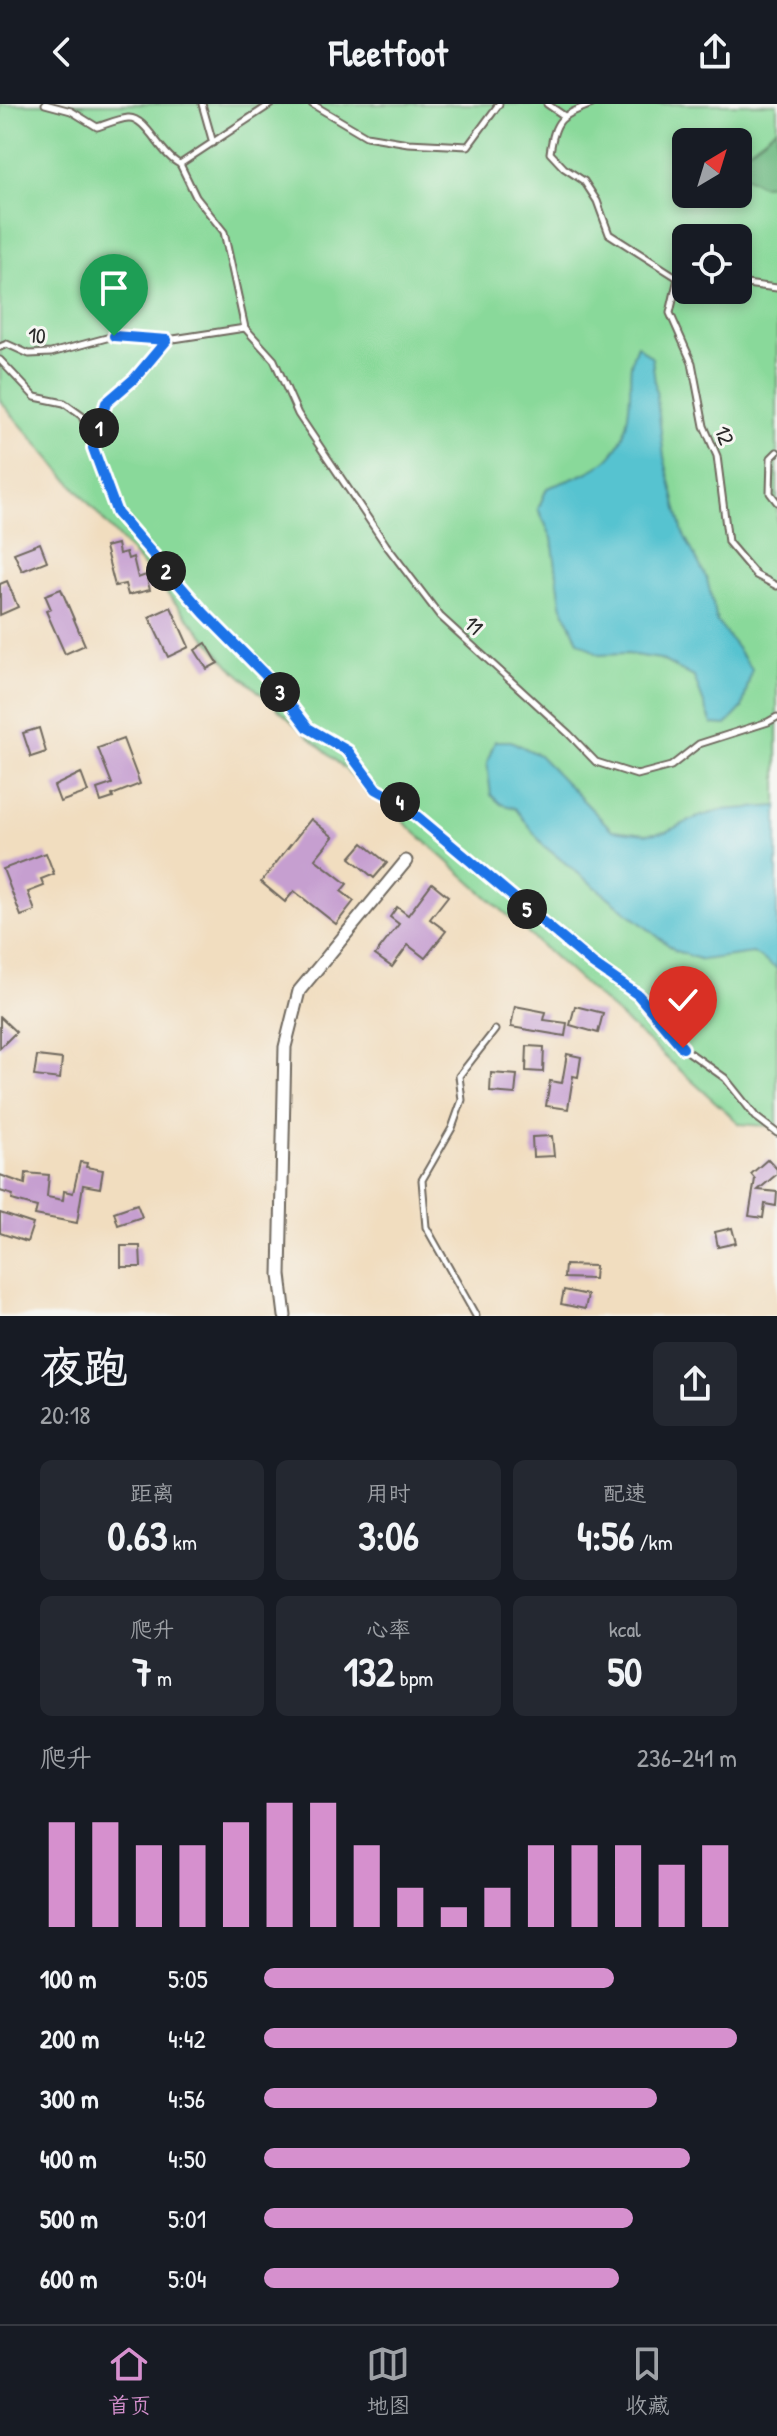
<!DOCTYPE html>
<html lang="zh">
<meta charset="utf-8">
<style>
body{margin:0;font-family:"Patrick Hand","LXGW WenKai TC",sans-serif;background:#242831;color:#f1f3f6;height:100vh;display:flex;flex-direction:column;font-size:30px;white-space:nowrap}
*{box-sizing:border-box;margin:0}
p{font-size:26px;color:#9ea1a6}
.icon{flex:none;width:44px;height:44px;fill:none;stroke:currentColor;stroke-width:2;stroke-linecap:round;stroke-linejoin:round}
.map{position:relative;height:1212px;overflow:hidden}
.details{display:flex;flex-direction:column;background:#171b24;flex:1}
.details>*{flex:none}
.needle{width:52px;rotate:38deg}
.tools{position:absolute;left:672px;top:24px;display:grid;gap:16px}
.tools a{display:grid;place-items:center;width:80px;height:80px;border-radius:12px;background:#171b24;box-shadow:0 4px 12px #0003;font-size:40px}
.pin{position:absolute;display:grid;place-items:center;width:68px;height:68px;color:#fff;margin:-82px -34px;border-radius:50% 50% 50% 0;rotate:-45deg;box-shadow:0 0 8px #0007}
.pin .icon{rotate:45deg}
.km{position:absolute;width:40px;height:40px;margin:-20px;border-radius:50%;background:#222;color:#fff;font-size:22px;line-height:40px;text-align:center}
.round{display:grid;place-items:center;flex:none;width:84px;height:84px;border-radius:12px;background:#242831}
.overview{display:flex;align-items:center;justify-content:space-between;height:136px;padding:0 40px}
h1{font-size:44px;font-weight:700;line-height:60px}
.figures{display:grid;grid-template-columns:repeat(3,1fr);gap:12px;height:136px;padding:8px 40px}
.figures div{display:grid;align-content:center;border-radius:12px;background:#242831;text-align:center}
.figures b{font-size:40px;font-weight:700}
.figures small{font-size:22px;font-weight:400}
.figures p{font-size:22px}
.chart{height:224px;padding:16px 40px}
.chart p{display:flex;justify-content:space-between}
.chart svg{width:100%;height:144px;margin-top:8px;stroke:#d690ce;stroke-width:6}
ul{padding:0 40px;list-style:none;font-size:26px}
li{display:grid;grid-template-columns:128px 96px 1fr;align-items:center;height:60px}
li i{height:20px;border-radius:10px;background:#d690ce}
header{display:flex;justify-content:space-between;align-items:center;height:104px;padding:0 40px;background:#171b24;font-size:36px;font-weight:700}
.tabs{display:flex;justify-content:space-around;align-items:center;height:112px;border-top:2px solid #363941;background:#171b24;font-size:22px;color:#9ea1a6}
.tabs a{display:grid;justify-items:center;gap:4px}
.tabs .active{color:#d690ce}
.map>svg:first-child{display:block}
.green{fill:#89d99a;stroke:#5a8262;stroke-width:2;fill-rule:evenodd}
.forest{fill:#6eb982;stroke:#4c7256;stroke-width:2}
.water{fill:#57c3d0;stroke:#41777e;stroke-width:2}
.building{fill:#c69fd0}
.lines{fill:none;stroke-linecap:round;stroke-linejoin:round}
.service-casing{stroke:#70695f;stroke-width:9}
.minor-casing{stroke:#70695f;stroke-width:15}
.service{stroke:#fff;stroke-width:5}
.minor{stroke:#fff;stroke-width:11}
.route-casing{stroke:#fff;stroke-width:16}
.route{stroke:#1a73e8;stroke-width:10}
.labels{text-anchor:middle;stroke-width:6;stroke-linejoin:round;paint-order:stroke}
.street-label{font-size:22px;fill:#2b2b2b;stroke:#f6f6f2}
</style>
<header><svg class="icon" aria-label="back" viewBox="0 0 24 24"><path d="M15 5l-7 7 7 7"/></svg>Fleetfoot<svg class="icon" aria-label="share" viewBox="0 0 24 24"><path d="M12 15V3M7 8l5-5 5 5M5 13v7h14v-7"/></svg></header>
<div class="map">
<svg width="777" height="1212" viewBox="0 0 777 1212">
<rect width="100%" height="100%" fill="#f6f6f2"/>
<filter id="ink" filterUnits="userSpaceOnUse"><feTurbulence type="fractalNoise" baseFrequency=".0125" numOctaves="2"/><feDisplacementMap in="SourceGraphic" scale="16" xChannelSelector="R" yChannelSelector="G"/><feConvolveMatrix kernelMatrix="1 2 1 2 8 2 1 2 1" color-interpolation-filters="sRGB"/></filter>
<filter id="wash" filterUnits="userSpaceOnUse"><feTurbulence type="fractalNoise" baseFrequency=".006" numOctaves="4" result="noise"/><feDisplacementMap in="SourceGraphic" scale="32" xChannelSelector="R" yChannelSelector="G"/><feGaussianBlur stdDeviation="1.8" result="paint"/><feColorMatrix in="noise" values="0 0 0 0 0 0 0 0 0 0 0 0 0 0 0 0 0 1.4 0 .05"/><feComposite in="paint" operator="in"/></filter>
<g filter="url(#wash)">
<rect width="100%" height="100%" fill="#f1ddbf"/>
<!-- green -->
<path class="green" d="M0 0H777V24L738 54V38H686V90H738V68L761 80H777V1023L740 1020 230 562 0 297ZM686 134H738V186H686Z"/>
<!-- forest -->
<polygon class="forest" points="777,24 777,80 761,81 738,68 738,54"/>
<!-- water -->
<g class="water">
<path d="M637 241 652 254 664 353 683 429 707 475 717 517 752 565 742 604 726 621 712 620 694 573 660 555 627 550 599 551 578 537 561 500 552 434 538 405 547 384C604 364 627 355 630 290 631 270 628 260 637 241Z"/>
<polygon points="495,637 511,637 539,651 612,726 646,730 666,728 698,713 723,706 777,702 777,865 753,849 702,856 676,847 544,742 515,704 501,700 491,691 487,658"/>
</g>
<g id="blocks">
<!-- building -->
<g class="building">
<polygon points="40,439 47,457 22,467 14,449"/>
<polygon points="117,440 119,450 126,448 128,455 133,453 138,474 146,471 150,486 128,491 125,480 115,482 105,443"/>
<polygon points="7,477 18,503 0,511 0,480"/>
<polygon points="61,485 85,541 65,550 46,507 51,505 45,491"/>
<polygon points="171,503 189,543 168,553 149,513"/>
<polygon points="206,539 218,559 207,565 195,546"/>
<polygon points="39,624 46,648 31,653 23,629"/>
<polygon points="123,635 140,680 112,691 113,694 101,698 97,685 112,680 98,644"/>
<polygon points="81,669 88,688 60,698 54,682"/>
<polygon points="311,715 333,733 315,755 347,780 341,787 354,797 336,820 294,787 285,798 261,778"/>
<polygon points="363,739 387,759 374,774 350,754"/>
<polygon points="46,749 54,770 41,775 44,782 28,788 35,807 21,812 3,765"/>
<polygon points="432,779 448,792 430,815 446,827 425,854 408,841 392,863 375,851 399,820 390,813 397,803 408,811"/>
<polygon points="515,902 546,908 544,916 567,919 565,932 511,923"/>
<polygon points="575,902 603,909 598,929 570,921"/>
<polygon points="0,913 16,928 0,944"/>
<polygon points="527,942 544,943 543,968 526,967"/>
<polygon points="567,950 581,953 578,973 573,972 568,1005 546,1002 550,977 562,979"/>
<polygon points="37,952 62,955 60,975 34,972"/>
<polygon points="491,969 517,971 515,990 490,988"/>
<polygon points="552,1032 554,1052 533,1053 532,1033"/>
<polygon points="768,1055 777,1065 777,1070 758,1086 777,1088 776,1102 765,1100 763,1114 749,1112 755,1075 751,1070"/>
<polygon points="80,1058 87,1059 86,1063 103,1066 100,1084 83,1081 77,1119 35,1111 37,1103 12,1096 13,1091 0,1087 0,1071 25,1080 26,1069 49,1071 47,1093 63,1096 64,1087 73,1089"/>
<polygon points="137,1100 142,1113 118,1121 114,1108"/>
<polygon points="0,1109 33,1120 27,1138 0,1129"/>
<polygon points="732,1124 736,1139 718,1143 715,1128"/>
<polygon points="121,1142 140,1142 141,1163 121,1163"/>
<polygon points="565,1161 595,1162 594,1175 564,1174"/>
<polygon points="564,1186 588,1191 585,1205 561,1200"/>
</g>
</g>
</g>
<g filter="url(#ink)">
<use href="#blocks" fill-opacity="0" stroke="#70695f" stroke-width="2"/>
<g class="lines">
<!-- service casing -->
<g class="service-casing">
<g id="service">
<path d="M45 0 71 7 97 23C107 20 118 15 128 14 146 12 161 52 180 60"/>
<polyline points="202,0 213,39"/>
<polyline points="312,0 366,32 408,39 468,42 499,0"/>
<polyline points="547,0 563,11"/>
<path d="M592 0C561 12 555 14 550 49L564 64 584 77 597 97 609 130 678 174 686 175"/>
<polyline points="180,60 196,93 224,128 245,224"/>
<polyline points="180,60 271,0"/>
<polyline points="678,174 670,209 692,259 704,322 717,352 728,438 756,471 777,482"/>
<polyline points="738,179 777,184"/>
<polyline points="245,224 274,256 298,310 386,441 440,512 569,630 596,658 637,671 671,662 699,640 768,618 777,613"/>
<polyline points="167,236 135,274 106,299 93,344 117,409 204,509 277,583 308,624 348,647 376,685 400,698 593,860 638,891 683,944 725,974 756,1013 777,1029"/>
<polyline points="0,243 7,240 29,250 51,249 114,232 167,236 245,224"/>
<polyline points="0,256 35,293 64,299 82,312 93,343"/>
<polyline points="777,348 771,354 770,389 777,398"/>
<polyline points="476,1212 426,1123 422,1076 452,1024 462,996 459,972 495,926"/>
</g>
</g>
<!-- minor casing -->
<g class="minor-casing">
<polyline id="minor" points="285,1212 280,1171 285,943 299,887 406,757"/>
</g>
<!-- service -->
<use href="#service" class="service"/>
<!-- minor -->
<use href="#minor" class="minor"/>
</g>
</g>
<g class="lines" filter="url(#ink)">
<!-- route casing -->
<g class="route-casing">
<polyline id="route" points="114,232 167,236 135,274 106,299 93,344 117,409 204,509 277,583 308,624 348,647 376,685 400,698 593,860 638,891 683,944"/>
</g>
<!-- route -->
<use href="#route" class="route"/>
</g>
<g class="labels">
<!-- street labels -->
<g class="street-label">
<text transform="translate(37 231) rotate(5)" y="8">10</text>
<text transform="translate(725 331) rotate(70)" y="8">12</text>
<text transform="translate(474 521) rotate(43)" y="8">11</text>
</g>
</g>
</svg>
<div class="tools">
<a><svg class="needle" viewBox="-14 -14 28 28"><path d="M0-13l5 13h-10z" fill="#e53935"/><path d="M0 13l5-13h-10z" fill="#9ea1a6"/></svg></a>
<a><svg class="icon" aria-label="locate" viewBox="0 0 24 24"><circle cx="12" cy="12" r="6"/><path d="M12 2v4M12 18v4M2 12h4M18 12h4"/></svg></a>
</div>
<div class="pin" style="left:114px;top:232px;background:#1e9e55"><svg class="icon" aria-label="arrive" viewBox="0 0 24 24"><path d="M6 21V4h12l-3 4 3 4H6"/></svg></div>
<div class="pin" style="left:683px;top:944px;background:#d93025"><svg class="icon" aria-label="check" viewBox="0 0 24 24"><path d="M5 12l5 5 9-10"/></svg></div>
<b class="km" style="left:99px;top:324px">1</b>
<b class="km" style="left:166px;top:467px">2</b>
<b class="km" style="left:280px;top:588px">3</b>
<b class="km" style="left:400px;top:698px">4</b>
<b class="km" style="left:527px;top:805px">5</b>
</div>
<section class="details">
<div class="overview"><div><h1>夜跑</h1><p>20:18</p></div><a class="round"><svg class="icon" aria-label="share" viewBox="0 0 24 24"><path d="M12 15V3M7 8l5-5 5 5M5 13v7h14v-7"/></svg></a></div>
<div class="figures">
<div><p>距离</p><b>0.63<small> km</small></b></div>
<div><p>用时</p><b>3:06</b></div>
<div><p>配速</p><b>4:56<small> /km</small></b></div>
</div>
<div class="figures">
<div><p>爬升</p><b>7<small> m</small></b></div>
<div><p>心率</p><b>132<small> bpm</small></b></div>
<div><p>kcal</p><b>50</b></div>
</div>
<div class="chart"><p><span>爬升</span>236–241 m</p>
<svg viewBox="0 0 160 44" preserveAspectRatio="none"><path d="M5 44V12M15 44V12M25 44V19M35 44V19M45 44V12M55 44V6M65 44V6M75 44V19M85 44V32M95 44V38M105 44V32M115 44V19M125 44V19M135 44V19M145 44V25M155 44V19"/></svg>
</div>
<ul>
<li><b>100 m</b>5:05<i style="width:74%"></i></li>
<li><b>200 m</b>4:42<i style="width:100%"></i></li>
<li><b>300 m</b>4:56<i style="width:83%"></i></li>
<li><b>400 m</b>4:50<i style="width:90%"></i></li>
<li><b>500 m</b>5:01<i style="width:78%"></i></li>
<li><b>600 m</b>5:04<i style="width:75%"></i></li>
</ul>
</section>
<nav class="tabs">
<a class="active"><svg class="icon" aria-label="home" viewBox="0 0 24 24"><path d="M3 11l9-7 9 7M6 9v11h12V9"/></svg>首页</a>
<a><svg class="icon" aria-label="map" viewBox="0 0 24 24"><path d="M3 6l6-2 6 2 6-2v14l-6 2-6-2-6 2zM9 4v14M15 6v14"/></svg>地图</a>
<a><svg class="icon" aria-label="saved" viewBox="0 0 24 24"><path d="M7 4h10v16l-5-4-5 4z"/></svg>收藏</a>
</nav>
